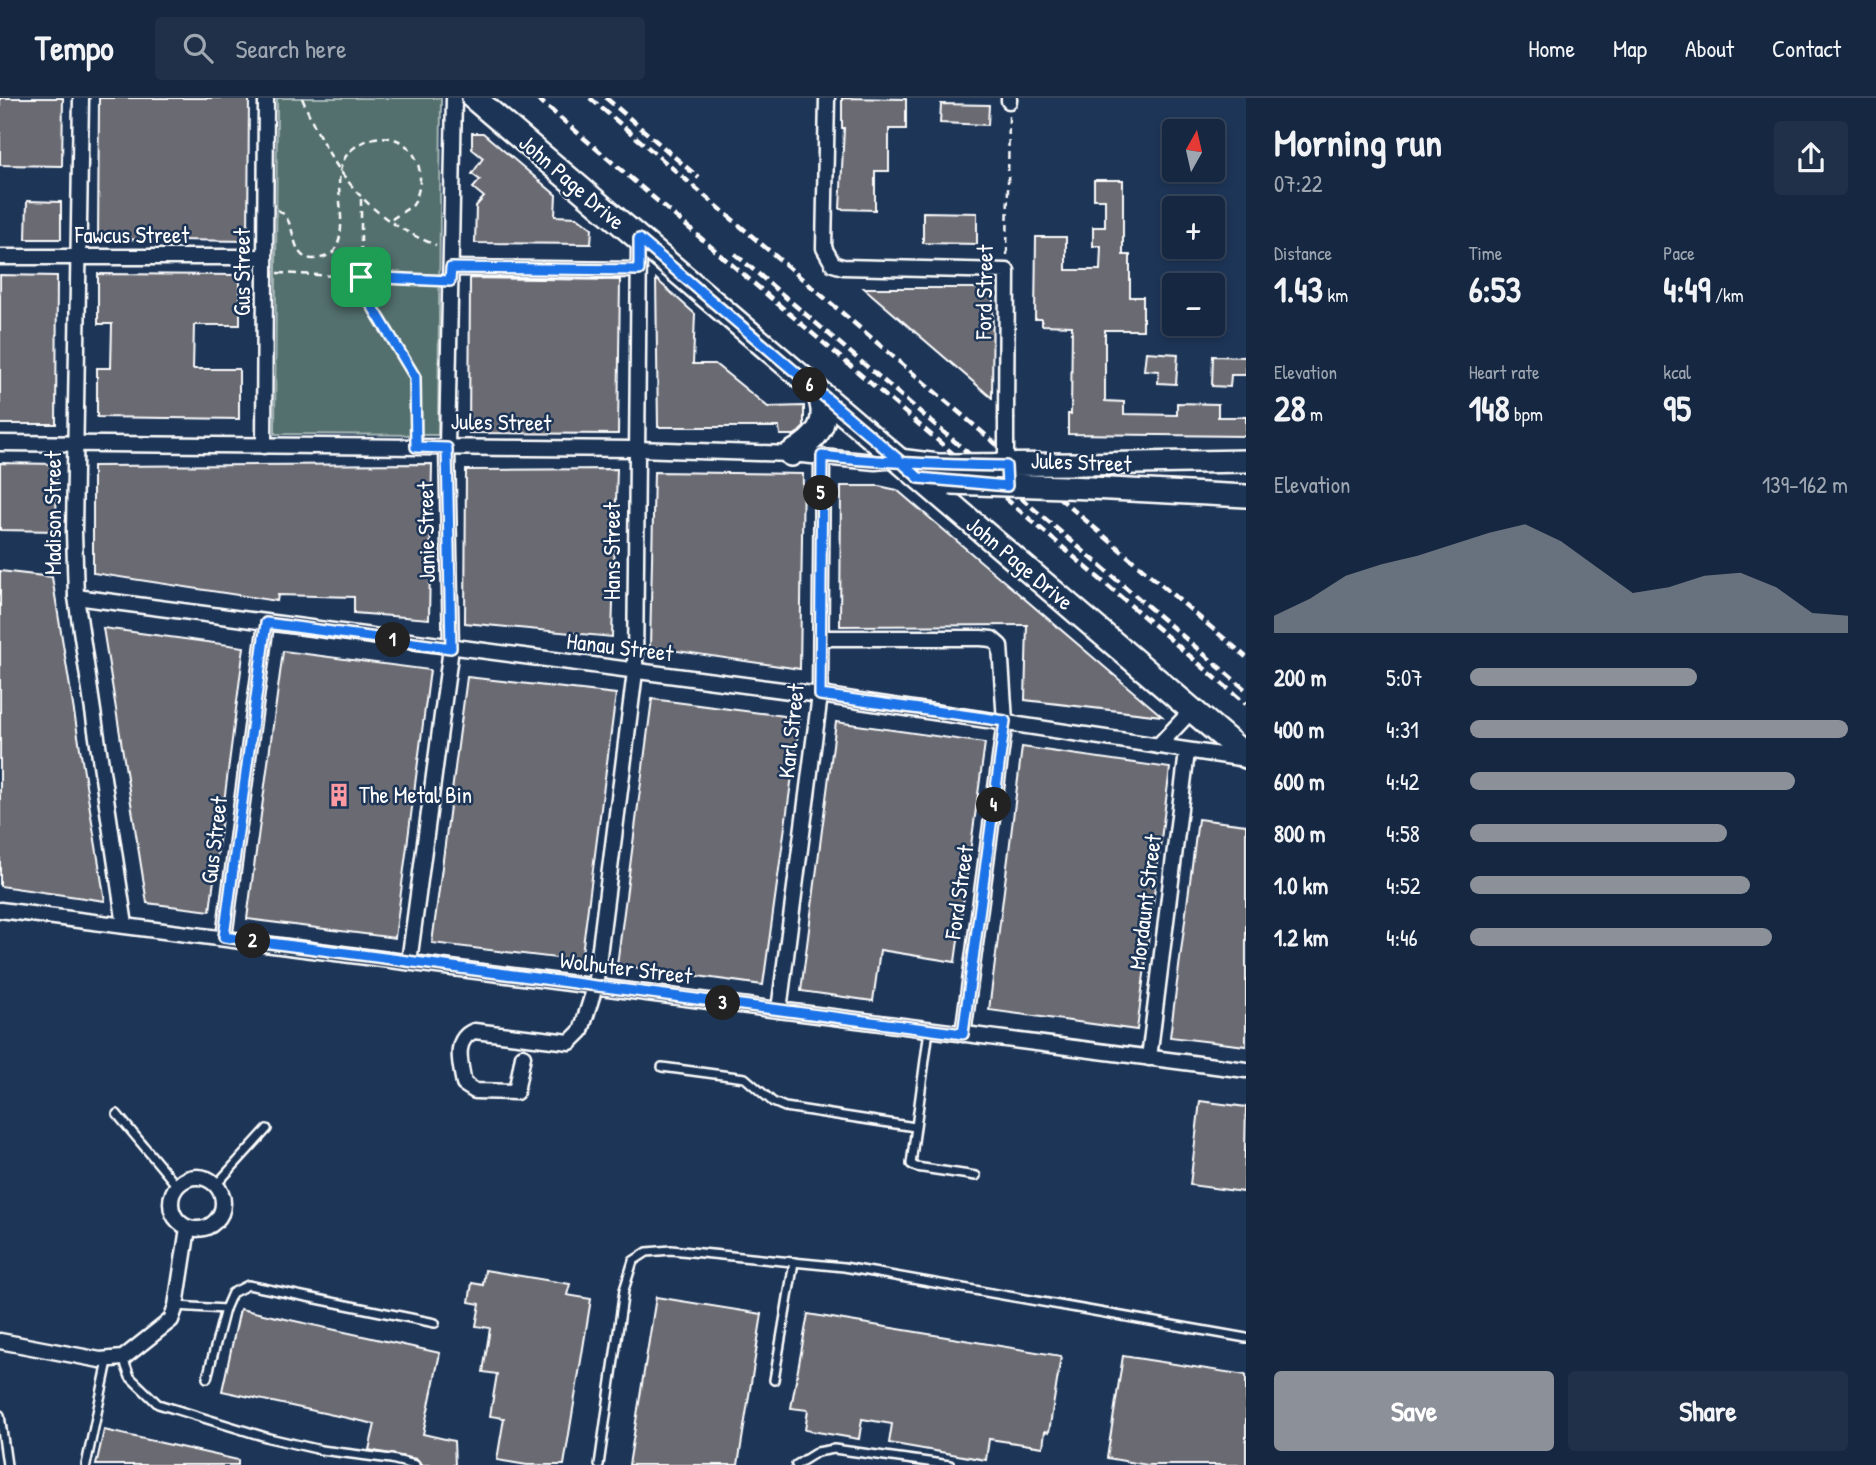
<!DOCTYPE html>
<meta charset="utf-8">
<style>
body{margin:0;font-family:"Patrick Hand",sans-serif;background:#1f3048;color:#f1f3f6;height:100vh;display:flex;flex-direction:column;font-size:26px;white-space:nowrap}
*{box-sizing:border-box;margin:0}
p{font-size:23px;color:#9ea6b1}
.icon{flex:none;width:38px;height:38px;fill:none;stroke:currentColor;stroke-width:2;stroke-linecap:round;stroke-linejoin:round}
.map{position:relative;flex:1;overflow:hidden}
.drawer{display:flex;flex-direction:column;background:#162841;width:630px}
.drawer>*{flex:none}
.needle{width:46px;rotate:8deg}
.tools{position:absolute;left:1162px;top:21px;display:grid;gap:14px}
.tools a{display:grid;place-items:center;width:63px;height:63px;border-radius:7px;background:#162841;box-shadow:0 4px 10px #0003,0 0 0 2px #35445a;font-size:35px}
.pin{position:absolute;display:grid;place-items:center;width:60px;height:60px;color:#fff;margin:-30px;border-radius:14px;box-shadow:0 4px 10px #0006}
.km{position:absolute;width:35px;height:35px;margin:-18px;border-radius:50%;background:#222;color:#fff;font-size:19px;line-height:35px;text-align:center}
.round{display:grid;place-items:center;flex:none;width:74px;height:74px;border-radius:7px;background:#1f3048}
.headline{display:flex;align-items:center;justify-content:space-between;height:119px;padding:0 28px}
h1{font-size:38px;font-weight:700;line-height:52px}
.stats{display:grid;grid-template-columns:repeat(3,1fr);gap:10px;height:119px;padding:7px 28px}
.stats div{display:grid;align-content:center}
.stats b{font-size:35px;font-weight:700}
.stats small{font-size:19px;font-weight:400}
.stats p{font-size:19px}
.chart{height:196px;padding:14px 28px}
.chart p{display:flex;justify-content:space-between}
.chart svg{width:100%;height:126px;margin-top:7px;fill:#8c9099;opacity:.7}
.action{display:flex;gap:14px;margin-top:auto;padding:14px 28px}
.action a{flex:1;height:80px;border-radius:7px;background:#8c9099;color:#fff;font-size:28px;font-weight:700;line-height:80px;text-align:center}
.action a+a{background:#1f3048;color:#f1f3f6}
ul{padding:0 28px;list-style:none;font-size:23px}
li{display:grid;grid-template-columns:112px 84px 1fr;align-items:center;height:52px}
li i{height:18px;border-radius:9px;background:#8c9099}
header{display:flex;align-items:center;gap:42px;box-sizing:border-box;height:98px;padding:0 35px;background:#162841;border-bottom:2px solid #35445a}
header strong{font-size:33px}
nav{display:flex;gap:38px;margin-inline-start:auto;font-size:24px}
.search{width:490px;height:63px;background:#1f3048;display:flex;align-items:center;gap:18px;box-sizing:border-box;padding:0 24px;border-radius:7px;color:#9ea6b1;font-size:26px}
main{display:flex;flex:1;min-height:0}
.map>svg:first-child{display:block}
.green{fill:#53706e;stroke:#a9b8b6;stroke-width:2}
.building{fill:#6a6b73;stroke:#fff;stroke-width:2}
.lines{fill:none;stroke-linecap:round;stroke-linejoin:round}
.lane-casing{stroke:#fff;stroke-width:12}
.street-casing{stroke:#fff;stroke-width:19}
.secondary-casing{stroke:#fff;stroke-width:26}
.primary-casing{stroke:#fff;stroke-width:28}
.path{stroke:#fff;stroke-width:2.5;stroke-dasharray:7 5;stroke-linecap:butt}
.lane{stroke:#1d3557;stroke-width:7}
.street{stroke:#1d3557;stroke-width:14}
.secondary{stroke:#1d3557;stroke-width:21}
.primary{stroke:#1d3557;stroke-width:23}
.rail{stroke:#fff;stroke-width:4.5;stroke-dasharray:10 5;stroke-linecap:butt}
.street-bridge-casing{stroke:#fff;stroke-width:19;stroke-linecap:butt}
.secondary-bridge-casing{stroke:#fff;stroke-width:26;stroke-linecap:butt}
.street-bridge{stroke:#1d3557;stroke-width:14}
.secondary-bridge{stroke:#1d3557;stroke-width:21}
.route-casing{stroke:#fff;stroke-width:14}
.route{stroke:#1a73e8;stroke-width:9}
.labels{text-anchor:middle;stroke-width:5;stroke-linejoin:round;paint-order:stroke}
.street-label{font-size:23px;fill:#fff;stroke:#1d3557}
.poi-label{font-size:23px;fill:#fff;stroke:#1d3557;text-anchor:start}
</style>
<header>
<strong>Tempo</strong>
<div class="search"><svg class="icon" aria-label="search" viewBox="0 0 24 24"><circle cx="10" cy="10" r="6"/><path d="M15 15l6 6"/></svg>Search here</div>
<nav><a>Home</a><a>Map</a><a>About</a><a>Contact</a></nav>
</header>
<main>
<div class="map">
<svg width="1246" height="1367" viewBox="0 0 1246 1367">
<rect width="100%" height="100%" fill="#1d3557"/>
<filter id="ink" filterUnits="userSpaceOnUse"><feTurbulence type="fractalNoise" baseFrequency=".0143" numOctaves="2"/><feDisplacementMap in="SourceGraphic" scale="14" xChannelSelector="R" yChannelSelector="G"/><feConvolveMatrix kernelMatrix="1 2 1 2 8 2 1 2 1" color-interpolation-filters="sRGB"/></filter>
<g filter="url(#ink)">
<!-- green -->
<polygon class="green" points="277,0 441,0 438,337 275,336"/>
<!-- building -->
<g class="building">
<polygon points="0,0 63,0 62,68 0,67"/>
<polygon points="99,0 249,0 248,143 98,141"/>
<polygon points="842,0 906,1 906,31 889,31 889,73 875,73 875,112 840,111 844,30 842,30"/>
<polygon points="941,6 989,7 988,27 940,25"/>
<polygon points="472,35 483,35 556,97 555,118 577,119 592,130 591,146 475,145 476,108 484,99 473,90 480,82 472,76 483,60 472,51"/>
<polygon points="1094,82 1123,82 1123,157 1130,157 1130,199 1143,199 1143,232 1105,232 1105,303 1124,304 1124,316 1177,317 1177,305 1218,306 1218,319 1246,319 1246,338 1068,336 1068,316 1071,316 1072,228 1042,227 1042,221 1035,221 1036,139 1066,139 1066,172 1100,172 1101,148 1093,148 1093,129 1105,129 1105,101 1094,101"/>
<polygon points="27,103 61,104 61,141 26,141"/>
<polygon points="923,114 977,115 977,146 923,145"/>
<polygon points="98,176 240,177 240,227 194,227 193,271 239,271 239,321 97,319 97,270 111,270 112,226 98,226"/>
<polygon points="0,177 57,178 56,326 0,326"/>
<polygon points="470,180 620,182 618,336 469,335"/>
<polygon points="656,181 695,216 693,266 715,266 768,309 804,308 804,329 799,334 794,337 780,337 779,329 658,329"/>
<polygon points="864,190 993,190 992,300"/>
<polygon points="1146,254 1178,256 1176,286 1158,285 1159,273 1144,272"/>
<polygon points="1213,258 1246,259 1246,277 1231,277 1230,289 1212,288"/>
<polygon points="0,365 57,366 56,433 0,432"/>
<polygon points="432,366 429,521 354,515 354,499 278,497 277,503 93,475 93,368"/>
<polygon points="617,371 612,539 465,525 466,372"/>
<polygon points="654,374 803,376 800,571 650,549"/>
<polygon points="841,388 879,388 897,392 1162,618 1025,602 1027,527 840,528"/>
<polygon points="0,473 52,479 105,803 0,788"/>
<polygon points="103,530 244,549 210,813 147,805"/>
<polygon points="283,553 430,572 395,840 247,821"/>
<polygon points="467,579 616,596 581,863 432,845"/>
<polygon points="652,601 800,620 763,887 617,867"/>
<polygon points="836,624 985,645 955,864 880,852 873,903 801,893"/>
<polygon points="1022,649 1170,670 1137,932 989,912"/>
<polygon points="1198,721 1246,727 1246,948 1170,939"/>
<polygon points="1200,1003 1246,1009 1244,1094 1190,1087"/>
<polygon points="485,1172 570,1186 567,1197 591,1201 564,1367 527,1367 497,1362 504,1320 490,1318 497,1276 483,1274 490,1230 476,1228 480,1206 469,1204 472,1185 483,1187"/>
<polygon points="656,1199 762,1216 738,1367 629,1367"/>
<polygon points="240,1211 440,1255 423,1336 454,1343 455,1367 421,1367 416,1361 369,1352 375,1326 222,1293"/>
<polygon points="808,1216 1061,1258 1049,1334 1045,1333 1043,1349 989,1341 986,1362 889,1345 892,1326 862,1321 859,1341 805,1332 808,1312 791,1310"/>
<polygon points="1123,1258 1246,1277 1246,1367 1147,1367 1107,1360"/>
<polygon points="104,1332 238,1362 238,1367 96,1367"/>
</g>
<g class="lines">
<!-- lane casing -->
<g class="lane-casing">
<g id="lane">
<polyline points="929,932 911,1066 916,1069 976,1078"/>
<polyline points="662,969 745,980 773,1004 785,1009 915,1029"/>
<polyline points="117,1016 177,1088"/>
<polyline points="216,1087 267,1031"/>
<polyline points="176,1208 225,1211"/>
<polyline points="123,1260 130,1279 158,1306 269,1340 321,1352 391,1361 415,1367"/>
<polyline points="207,1280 225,1211 232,1195 248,1187 435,1225"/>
<polyline points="774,1282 794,1164"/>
<polyline points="0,1317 7,1367"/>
<polyline points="86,1367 108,1263"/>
<polyline points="599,1367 624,1192 633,1163 647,1154 671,1152 844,1169 1246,1240"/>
<polyline points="796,1367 817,1354 834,1351 950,1367"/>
</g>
</g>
<!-- street casing -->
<g class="street-casing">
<g id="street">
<polyline points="81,0 74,434 76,499 125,827"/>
<polyline points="827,0 824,150 833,166 843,169 1007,173 1006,320"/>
<polyline points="1009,3 1009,0"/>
<polyline points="0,159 264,159"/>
<polyline points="451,170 639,172"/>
<polyline points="0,345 636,351 791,356 875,364 899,362"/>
<polyline points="264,348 266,0"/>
<polyline points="76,499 820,597 1246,661"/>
<polyline points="821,540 981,540 992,541 1000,548 1005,623 963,936"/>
<polyline points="1158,648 1192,612"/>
<polyline points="0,812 1246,972"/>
<polyline points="224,839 266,525"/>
<polyline points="409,864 451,550 447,350 454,0"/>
<polyline points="779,912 820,597 822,358"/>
<path d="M523 958 516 994 475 993 464 986C461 967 452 942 474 933L570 944 581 933 595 889 635 574 639 141"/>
<polyline points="1149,960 1187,654"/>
<circle cx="197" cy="1105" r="26"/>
<polyline points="0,1243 100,1262 123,1260 171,1222 176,1208 188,1130"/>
</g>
</g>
<!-- secondary casing -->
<g class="secondary-casing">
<g id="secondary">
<polyline points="899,362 938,367"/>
<polyline points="1083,366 1246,363"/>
<polyline points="1091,390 1246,398"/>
</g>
</g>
<!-- primary casing -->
<g class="primary-casing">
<g id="primary">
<polyline points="474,0 1246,658"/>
<path d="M791 356C817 341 832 324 818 294"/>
</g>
</g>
<!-- path -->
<g class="path">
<path d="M302 0C331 69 364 120 436 147"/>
<polyline points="361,101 361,179 368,201 415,279 416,335"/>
<path d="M278 112C303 125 283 177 332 156 356 127 321 73 355 49 395 20 437 60 413 107L389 123"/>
<polyline points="1007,157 1009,17"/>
<polyline points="278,175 436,183"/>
</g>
<!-- lane -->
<use href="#lane" class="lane"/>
<!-- street -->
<use href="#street" class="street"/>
<!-- secondary -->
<use href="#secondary" class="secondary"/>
<!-- primary -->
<use href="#primary" class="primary"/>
<!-- rail -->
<g class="rail">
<polyline points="537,0 1246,606"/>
<polyline points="590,0 1246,559"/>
<polyline points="606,0 699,80"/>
<polyline points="735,156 1246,592"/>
</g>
<!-- street-bridge casing -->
<g class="street-bridge-casing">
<polyline id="street-bridge" points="1006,320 1006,375"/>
</g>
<!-- secondary-bridge casing -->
<g class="secondary-bridge-casing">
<g id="secondary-bridge">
<polyline points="938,367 1083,366"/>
<polyline points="950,385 1091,390"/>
</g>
</g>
<!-- street-bridge -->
<use href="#street-bridge" class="street-bridge"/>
<!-- secondary-bridge -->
<use href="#secondary-bridge" class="secondary-bridge"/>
</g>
</g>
<g class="lines" filter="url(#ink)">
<!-- route casing -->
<g class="route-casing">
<path id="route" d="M361 179 368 201 415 279 416 349 447 350 451 550 266 525 224 839 963 936 1005 623 820 597 822 358C883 365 944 367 1006 368L1007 388 919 380 899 362 639 141V172L451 170 450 183 361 179"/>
</g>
<!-- route -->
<use href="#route" class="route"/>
</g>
<!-- icons -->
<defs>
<g id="building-bare" transform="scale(1.89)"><path d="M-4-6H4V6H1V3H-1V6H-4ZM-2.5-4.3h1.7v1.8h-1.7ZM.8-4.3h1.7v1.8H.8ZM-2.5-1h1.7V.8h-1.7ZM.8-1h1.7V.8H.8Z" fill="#ff9aa2" stroke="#1d3557" stroke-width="2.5" paint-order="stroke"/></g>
</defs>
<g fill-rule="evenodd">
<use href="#building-bare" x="339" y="697"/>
</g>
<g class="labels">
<!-- street labels -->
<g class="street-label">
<text transform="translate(572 84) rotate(41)" y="8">John Page Drive</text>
<text x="132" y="145">Fawcus Street</text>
<text transform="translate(242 174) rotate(-90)" y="8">Gus Street</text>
<text transform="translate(984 194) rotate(-89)" y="8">Ford Street</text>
<text transform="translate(501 324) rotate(1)" y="8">Jules Street</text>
<text transform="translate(1081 364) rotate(2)" y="8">Jules Street</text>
<text transform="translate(53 415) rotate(-90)" y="8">Madison Street</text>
<text transform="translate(426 434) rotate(-91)" y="8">Janie Street</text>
<text transform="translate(612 453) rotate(-90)" y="8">Hans Street</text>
<text transform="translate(1020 465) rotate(40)" y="8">John Page Drive</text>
<text transform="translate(620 549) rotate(7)" y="8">Hanau Street</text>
<text transform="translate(791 633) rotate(-84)" y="8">Karl Street</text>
<text transform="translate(214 742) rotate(-83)" y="8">Gus Street</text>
<text transform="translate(959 794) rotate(-82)" y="8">Ford Street</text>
<text transform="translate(1145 804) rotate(-83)" y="8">Mordaunt Street</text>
<text transform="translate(626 870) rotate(7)" y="8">Wolhuter Street</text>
</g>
<!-- poi labels -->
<g class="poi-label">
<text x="359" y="705">The Metal Bin</text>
</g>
</g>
</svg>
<div class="tools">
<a><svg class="needle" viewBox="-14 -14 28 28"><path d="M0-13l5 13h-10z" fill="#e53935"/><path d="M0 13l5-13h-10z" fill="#9ea6b1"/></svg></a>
<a>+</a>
<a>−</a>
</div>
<div class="pin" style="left:361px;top:179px;background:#1e9e55"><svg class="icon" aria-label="arrive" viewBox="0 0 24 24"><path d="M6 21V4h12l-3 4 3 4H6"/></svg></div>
<b class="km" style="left:393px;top:542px">1</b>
<b class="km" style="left:253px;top:843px">2</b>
<b class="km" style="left:723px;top:905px">3</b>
<b class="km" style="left:994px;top:707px">4</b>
<b class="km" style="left:821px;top:395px">5</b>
<b class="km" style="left:810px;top:287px">6</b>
</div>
<section class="drawer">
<div class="headline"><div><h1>Morning run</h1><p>07:22</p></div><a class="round"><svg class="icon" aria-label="share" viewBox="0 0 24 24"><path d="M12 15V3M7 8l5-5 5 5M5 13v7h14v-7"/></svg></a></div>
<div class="stats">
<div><p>Distance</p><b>1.43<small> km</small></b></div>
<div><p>Time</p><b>6:53</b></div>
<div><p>Pace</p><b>4:49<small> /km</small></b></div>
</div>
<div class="stats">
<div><p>Elevation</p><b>28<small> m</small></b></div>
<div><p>Heart rate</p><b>148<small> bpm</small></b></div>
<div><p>kcal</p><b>95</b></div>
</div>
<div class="chart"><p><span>Elevation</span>139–162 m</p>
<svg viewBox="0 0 160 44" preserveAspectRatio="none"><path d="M0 44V38L10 32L20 24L30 20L40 17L50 13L60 9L70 6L80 12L90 21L100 30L110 28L120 24L130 23L140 28L150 37L160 38V44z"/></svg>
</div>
<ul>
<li><b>200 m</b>5:07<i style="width:60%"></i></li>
<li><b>400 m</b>4:31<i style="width:100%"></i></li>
<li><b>600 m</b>4:42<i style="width:86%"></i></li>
<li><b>800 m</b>4:58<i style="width:68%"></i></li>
<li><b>1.0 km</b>4:52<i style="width:74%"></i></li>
<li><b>1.2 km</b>4:46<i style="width:80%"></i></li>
</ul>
<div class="action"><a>Save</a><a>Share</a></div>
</section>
</main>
